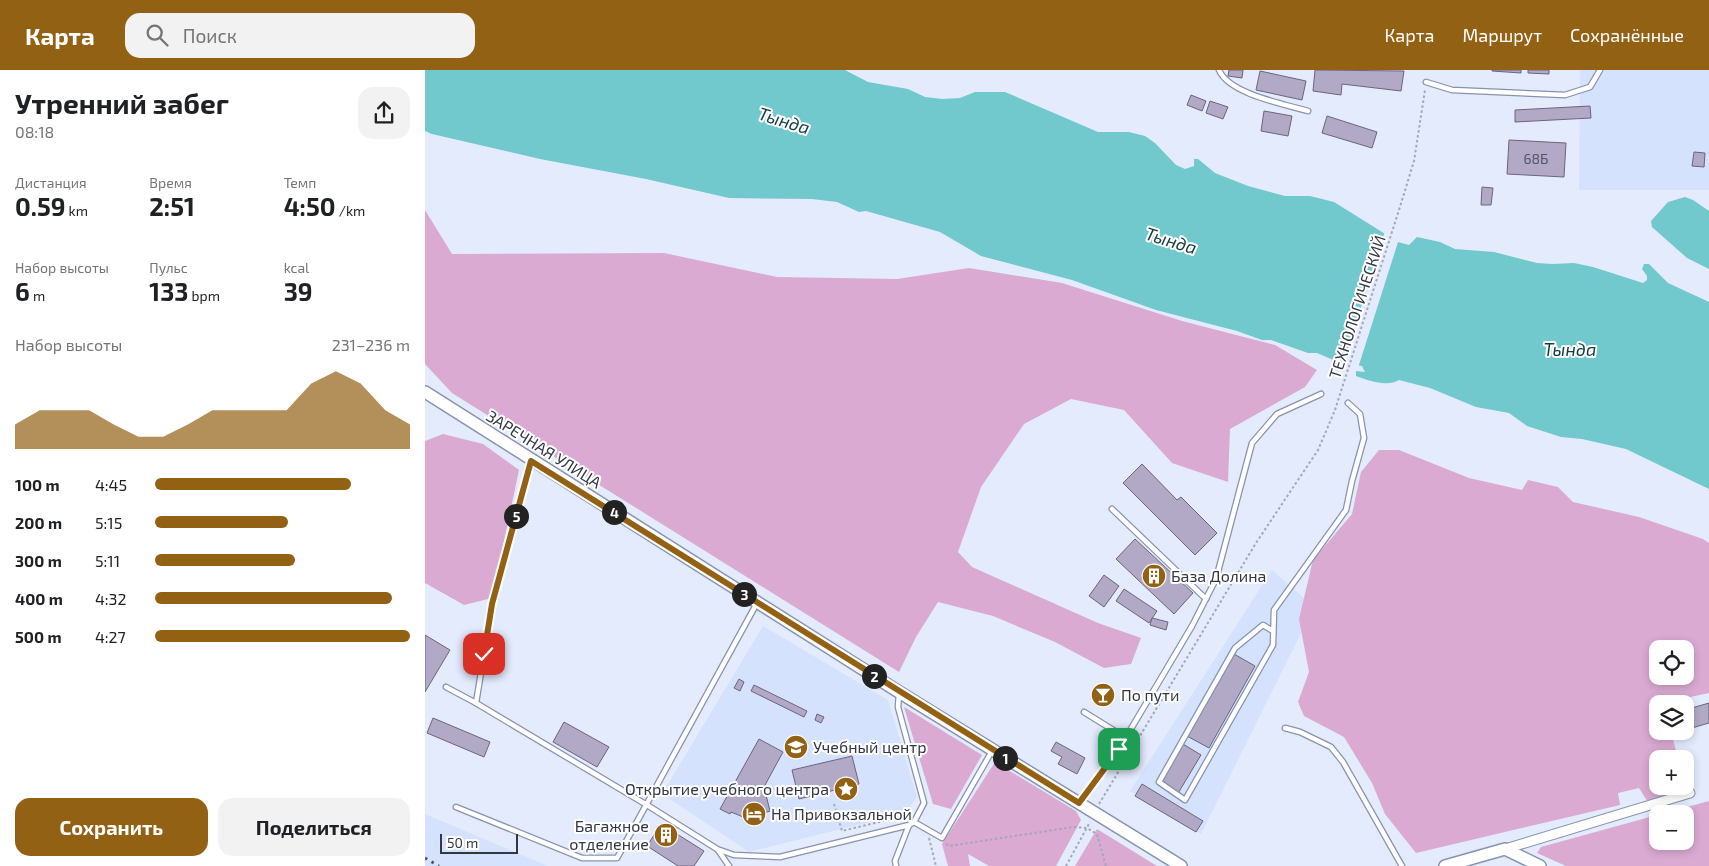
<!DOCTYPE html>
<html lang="ru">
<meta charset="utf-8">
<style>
body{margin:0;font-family:"Exo 2",sans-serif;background:#f2f2f2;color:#202124;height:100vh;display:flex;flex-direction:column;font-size:19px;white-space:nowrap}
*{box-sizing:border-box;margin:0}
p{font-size:16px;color:#757577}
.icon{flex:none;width:28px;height:28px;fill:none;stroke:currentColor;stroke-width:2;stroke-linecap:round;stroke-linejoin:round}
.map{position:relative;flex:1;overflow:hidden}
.panel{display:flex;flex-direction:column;background:#fff;width:425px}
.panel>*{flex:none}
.fabs{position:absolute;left:1224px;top:570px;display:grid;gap:10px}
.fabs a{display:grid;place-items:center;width:45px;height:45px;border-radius:10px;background:#fff;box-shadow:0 2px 8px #0003;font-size:25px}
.scale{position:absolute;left:15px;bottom:12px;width:78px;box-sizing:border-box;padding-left:5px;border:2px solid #323742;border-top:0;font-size:14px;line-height:18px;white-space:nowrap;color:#323742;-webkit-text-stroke:4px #fff;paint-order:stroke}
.pin{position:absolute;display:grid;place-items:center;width:42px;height:42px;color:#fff;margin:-21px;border-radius:10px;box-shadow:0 2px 8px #0006}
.km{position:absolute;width:25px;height:25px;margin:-12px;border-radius:50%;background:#222;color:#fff;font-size:14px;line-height:25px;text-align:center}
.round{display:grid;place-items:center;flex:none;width:52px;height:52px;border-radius:15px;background:#f2f2f2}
.summary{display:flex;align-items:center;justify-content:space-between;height:85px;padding:0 15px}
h1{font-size:28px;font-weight:700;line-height:38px}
.stats{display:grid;grid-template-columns:repeat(3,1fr);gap:8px;height:85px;padding:5px 15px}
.stats div{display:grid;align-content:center}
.stats b{font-size:25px;font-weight:700}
.stats small{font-size:14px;font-weight:400}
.stats p{font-size:14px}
.chart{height:140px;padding:10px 15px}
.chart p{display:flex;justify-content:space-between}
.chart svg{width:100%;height:90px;margin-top:5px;fill:#936113;opacity:.7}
.cta{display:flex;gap:10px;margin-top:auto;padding:10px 15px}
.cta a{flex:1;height:58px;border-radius:15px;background:#936113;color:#fff;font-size:20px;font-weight:700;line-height:58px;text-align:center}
.cta a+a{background:#f2f2f2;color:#202124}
ul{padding:0 15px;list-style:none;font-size:16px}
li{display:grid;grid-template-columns:80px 60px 1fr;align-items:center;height:38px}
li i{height:12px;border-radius:6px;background:#936113}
header{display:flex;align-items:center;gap:30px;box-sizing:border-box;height:70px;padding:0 25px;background:#936113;color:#fff}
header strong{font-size:24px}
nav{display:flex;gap:28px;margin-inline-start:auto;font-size:18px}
.search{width:350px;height:45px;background:#f2f2f2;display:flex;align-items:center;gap:12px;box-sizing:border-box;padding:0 18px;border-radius:15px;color:#757577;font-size:19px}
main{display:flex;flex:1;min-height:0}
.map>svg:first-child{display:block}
.built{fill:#d5e2fe}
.green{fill:#daaad2;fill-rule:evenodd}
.water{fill:#71c8cd}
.pier{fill:#e3ebfd}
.building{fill:#b2a9c6;stroke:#6c647e}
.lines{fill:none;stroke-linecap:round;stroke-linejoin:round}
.service-casing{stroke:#8793ae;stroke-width:7}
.minor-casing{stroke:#8793ae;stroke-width:11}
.tertiary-casing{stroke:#8793ae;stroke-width:14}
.path{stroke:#a1a8b7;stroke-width:2;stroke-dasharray:2.5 2.5;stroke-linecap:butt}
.service{stroke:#fff;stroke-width:4.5}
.minor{stroke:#fff;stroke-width:9}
.tertiary{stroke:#fff;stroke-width:11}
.rail{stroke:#4e535f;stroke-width:3;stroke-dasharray:2.5 5;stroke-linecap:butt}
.path-bridge{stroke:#a1a8b7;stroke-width:2;stroke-dasharray:2.5 2.5;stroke-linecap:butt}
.route-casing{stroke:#fff;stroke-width:10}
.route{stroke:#936113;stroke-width:6}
.labels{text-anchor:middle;stroke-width:4;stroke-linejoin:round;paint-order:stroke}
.number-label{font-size:14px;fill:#525463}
.street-label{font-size:16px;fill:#323742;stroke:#fff}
.poi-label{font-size:16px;fill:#323742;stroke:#fff;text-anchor:start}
.water-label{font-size:18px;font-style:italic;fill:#133c3f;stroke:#fff}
</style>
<header>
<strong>Карта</strong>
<div class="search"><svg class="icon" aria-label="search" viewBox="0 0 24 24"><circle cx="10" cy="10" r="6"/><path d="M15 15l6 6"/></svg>Поиск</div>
<nav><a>Карта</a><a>Маршрут</a><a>Сохранённые</a></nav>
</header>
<main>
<section class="panel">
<div class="summary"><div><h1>Утренний забег</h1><p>08:18</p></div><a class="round"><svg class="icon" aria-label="share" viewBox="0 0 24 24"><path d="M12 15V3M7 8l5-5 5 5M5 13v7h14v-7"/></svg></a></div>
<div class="stats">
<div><p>Дистанция</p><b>0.59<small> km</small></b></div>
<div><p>Время</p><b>2:51</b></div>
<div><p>Темп</p><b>4:50<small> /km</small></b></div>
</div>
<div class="stats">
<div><p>Набор высоты</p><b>6<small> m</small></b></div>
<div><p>Пульс</p><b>133<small> bpm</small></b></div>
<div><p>kcal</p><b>39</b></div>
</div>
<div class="chart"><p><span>Набор высоты</span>231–236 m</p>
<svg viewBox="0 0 160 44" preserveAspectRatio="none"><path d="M0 44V32L10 25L20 25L30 25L40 32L50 38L60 38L70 32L80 25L90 25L100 25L110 25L120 12L130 6L140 12L150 25L160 32V44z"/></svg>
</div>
<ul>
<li><b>100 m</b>4:45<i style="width:77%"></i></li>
<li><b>200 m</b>5:15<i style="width:52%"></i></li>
<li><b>300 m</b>5:11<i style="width:55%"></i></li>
<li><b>400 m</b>4:32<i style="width:93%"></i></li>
<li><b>500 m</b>4:27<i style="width:100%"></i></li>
</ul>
<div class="cta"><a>Сохранить</a><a>Поделиться</a></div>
</section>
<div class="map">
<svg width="1284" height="796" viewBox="0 0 1284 796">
<rect width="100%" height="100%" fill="#e3ebfd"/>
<!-- built -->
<g class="built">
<polygon points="1155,0 1284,0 1284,120 1154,120"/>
<polygon points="847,500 889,537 776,764 705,721"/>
<polygon points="338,556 463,630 492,727 481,743 324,782 237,724"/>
<polygon points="0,744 123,796 0,796"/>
</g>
<!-- green -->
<g class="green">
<polygon points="0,140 27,184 239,183 352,207 472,209 544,198 637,213 757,251 850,275 892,300 880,317 805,359 803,412 747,393 699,340 646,329 599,354 556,417 533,482 547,497 673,553 716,568 706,594 679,598 630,572 568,546 513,532 491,567 474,602 27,323 0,294"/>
<polygon points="18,364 58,374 94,400 67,528 39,535 0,513 0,371"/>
<path d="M954 380H974L1044 408 1097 420 1103 410 1133 417 1148 432 1214 447 1278 469 1284 473V623L1232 634V661H1246L1253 689H1232V716H1246L1242 726 1222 731 1214 718 1193 723 1195 735 991 783 960 744 947 713 919 667 879 646 873 632 884 602 874 549 888 490 927 444 936 402ZM1232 579H1260V606H1232Z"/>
<polygon points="479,637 557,685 526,739 508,734"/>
<polygon points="570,692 651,741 656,750 631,796 564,796 543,784 545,796 523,796 517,774"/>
<polygon points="1284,731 1284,796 1141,796 1112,783 1116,777 1232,745 1232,771 1260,771 1260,744 1237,744"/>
<polygon points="672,759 732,796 650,796"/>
</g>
<!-- water -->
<g class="water">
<path d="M0 0H420L443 12 483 19 500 27 517 29 535 28 550 22H580L673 62H704L720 66 730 73 751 95 760 99 769 96V89H773L790 103 823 116 860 126H885L909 132 973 172 984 175 992 167 1015 172 1030 179 1069 182 1112 193 1128 194 1149 193 1168 197 1218 213 1222 210V206L1217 199 1219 194H1224L1243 213 1284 232V419L1201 379 1157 369 1136 367 1102 356 1084 343 1051 337 1005 318 974 310C962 317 944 311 931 306V301L940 302 937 296 913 292 892 283H883L846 270H837L812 261 731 240 647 210 556 186 515 162 441 141 434 142 412 132 387 129 304 128 221 109 115 89 7 64 0 61Z"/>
<polygon points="1260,127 1268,130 1284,141 1284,199 1262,188 1227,157 1226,151 1243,132"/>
</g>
<!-- pier -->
<polygon class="pier" points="960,161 974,169 933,298 918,295"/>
<!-- building -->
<g class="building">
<polygon points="804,0 818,0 817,8 803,6"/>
<polygon points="890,0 979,1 976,21 917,14 916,25 888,21"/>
<polygon points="1067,0 1096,0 1096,3 1067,1"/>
<polygon points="1103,0 1124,0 1124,4 1103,3"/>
<polygon points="835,1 881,11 877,30 831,20"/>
<polygon points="766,25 781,31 777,41 762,35"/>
<polygon points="785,31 803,37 798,49 781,43"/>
<polygon points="1165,36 1166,48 1090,52 1090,40"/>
<polygon points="839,41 867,46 863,66 836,61"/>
<polygon points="902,46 952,62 947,78 897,63"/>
<polygon points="1084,70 1141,73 1139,107 1082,104"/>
<polygon points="1269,82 1280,83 1279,97 1267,96"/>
<polygon points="1057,117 1068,118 1066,135 1056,135"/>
<polygon points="717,394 752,430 756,427 792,463 770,485 698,413"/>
<polygon points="710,469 768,523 749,544 691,489"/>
<polygon points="679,505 694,516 679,537 664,526"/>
<polygon points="699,519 732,541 724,553 691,531"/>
<polygon points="727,548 743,552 741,560 725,555"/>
<polygon points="0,565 25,580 0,622"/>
<polygon points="809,584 830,596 784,678 762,666"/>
<polygon points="314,609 319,612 315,621 309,618"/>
<polygon points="329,615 382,641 379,647 326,621"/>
<polygon points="674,617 687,623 683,633 669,626"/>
<polygon points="1284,633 1284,653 1260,660 1260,640"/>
<polygon points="392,644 399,647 396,653 390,650"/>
<polygon points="8,648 65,672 59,687 2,663"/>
<polygon points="139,652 184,677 172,697 128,672"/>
<polygon points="334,669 358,682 339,717 345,741 325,748 324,745 318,747 306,742 305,744 295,739"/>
<polygon points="631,672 660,688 652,704 633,694 637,687 626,681"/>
<polygon points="758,674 776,685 752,725 733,714"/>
<polygon points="427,686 434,714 374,729 367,700"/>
<polygon points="717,714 778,751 771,762 710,726"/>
<polygon points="236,754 279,781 269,796 253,796 222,776"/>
</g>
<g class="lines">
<!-- service casing -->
<g class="service-casing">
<g id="service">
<path d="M794 0C804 24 859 34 883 41"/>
<polyline points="1001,12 1027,20 1140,25 1165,17 1175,0"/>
<polyline points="106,391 67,535 51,633 222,735 292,779 309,785 355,787 484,755 489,752"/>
<polyline points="687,439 781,529"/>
<polyline points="848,561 838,555 810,578 734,712 760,730 848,575 849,540 921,440 927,411 939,368 935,344 923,333"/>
<polyline points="21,617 51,633"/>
<polyline points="474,624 473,637 499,733 489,752 517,768 567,681"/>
<polyline points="659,642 701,668"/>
<polyline points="860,658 875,662 906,677 918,692 977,796"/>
<polyline points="655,732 694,679 767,556 791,509 827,373 852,344 896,324"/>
<polyline points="31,737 157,788 192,788 332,533"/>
<polyline points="293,780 304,796"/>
<polyline points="471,796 470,791 484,755"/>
</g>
</g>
<!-- minor casing -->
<g class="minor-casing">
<polyline id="minor" points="1080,779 1265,723"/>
</g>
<!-- tertiary casing -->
<g class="tertiary-casing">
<g id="tertiary">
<polyline points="0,322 474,622 756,796"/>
<polyline points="1020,796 1080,779 1115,796"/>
</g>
</g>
<!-- path -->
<g class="path">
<polyline points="974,140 989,91 1000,20"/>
<polyline points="409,734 417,761 474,747 478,749"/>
<polyline points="674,734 831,473 893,380 910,340"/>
<polyline points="504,768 511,796"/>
<polyline points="521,774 524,776 648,757 662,758 672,764 681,796"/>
<polyline points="641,796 665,752"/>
</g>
<!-- service -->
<use href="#service" class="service"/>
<!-- minor -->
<use href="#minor" class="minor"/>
<!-- tertiary -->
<use href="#tertiary" class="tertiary"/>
<!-- rail -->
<polyline class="rail" points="0,788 14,796"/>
<!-- path-bridge -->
<polyline class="path-bridge" points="910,340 974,140"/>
</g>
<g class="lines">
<!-- route casing -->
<g class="route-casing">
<polyline id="route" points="59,584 67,534 106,391 654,733 694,679"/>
</g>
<!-- route -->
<use href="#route" class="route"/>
</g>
<!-- icons -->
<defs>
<g id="building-disc" transform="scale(1.25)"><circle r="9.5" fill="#936113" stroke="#fff"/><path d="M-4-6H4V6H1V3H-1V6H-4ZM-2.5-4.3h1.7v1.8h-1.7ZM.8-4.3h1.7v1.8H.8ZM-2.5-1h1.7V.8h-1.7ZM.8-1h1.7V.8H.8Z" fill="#fff"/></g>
<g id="bar-disc" transform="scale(1.25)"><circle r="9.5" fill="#936113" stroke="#fff"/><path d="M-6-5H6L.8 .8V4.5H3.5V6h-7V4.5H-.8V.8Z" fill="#fff"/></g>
<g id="university-disc" transform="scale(1.25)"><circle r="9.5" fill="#936113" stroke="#fff"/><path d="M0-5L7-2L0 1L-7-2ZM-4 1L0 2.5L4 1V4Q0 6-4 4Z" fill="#fff"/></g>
<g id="sight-disc" transform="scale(1.25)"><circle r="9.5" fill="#936113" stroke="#fff"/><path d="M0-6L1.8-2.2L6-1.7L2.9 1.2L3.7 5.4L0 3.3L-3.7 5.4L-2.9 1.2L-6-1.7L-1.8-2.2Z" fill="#fff"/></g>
<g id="hotel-disc" transform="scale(1.25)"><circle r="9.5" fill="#936113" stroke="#fff"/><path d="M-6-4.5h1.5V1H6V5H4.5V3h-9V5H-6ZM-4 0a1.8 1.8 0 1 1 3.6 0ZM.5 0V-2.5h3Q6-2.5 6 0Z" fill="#fff"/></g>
</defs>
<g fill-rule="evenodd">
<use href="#building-disc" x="729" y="506"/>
<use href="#bar-disc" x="678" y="625"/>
<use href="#university-disc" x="371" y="677"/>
<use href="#sight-disc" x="421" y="719"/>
<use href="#hotel-disc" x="329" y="744"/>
<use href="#building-disc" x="241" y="765"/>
</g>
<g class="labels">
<!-- number labels -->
<g class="number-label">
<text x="1111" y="94">68Б</text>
</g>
<!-- street labels -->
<g class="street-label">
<text transform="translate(932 237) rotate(-72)" y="6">ТЕХНОЛОГИЧЕСКИЙ</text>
<text transform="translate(119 379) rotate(32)" y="6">ЗАРЕЧНАЯ УЛИЦА</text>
</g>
<!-- poi labels -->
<g class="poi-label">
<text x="746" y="512">База Долина</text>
<text x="696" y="631">По пути</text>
<text x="388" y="683">Учебный центр</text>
<text x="404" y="725" text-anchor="end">Открытие учебного центра</text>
<text x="346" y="750">На Привокзальной</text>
<text x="224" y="762" text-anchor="end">Багажное<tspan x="224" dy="18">отделение</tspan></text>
</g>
<!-- water labels -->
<g class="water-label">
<text transform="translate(359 51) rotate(17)" y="6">Тында</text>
<text transform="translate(746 171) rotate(17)" y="6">Тында</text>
<text x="1145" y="286">Тында</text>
</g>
</g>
</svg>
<div class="fabs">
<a><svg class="icon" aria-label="locate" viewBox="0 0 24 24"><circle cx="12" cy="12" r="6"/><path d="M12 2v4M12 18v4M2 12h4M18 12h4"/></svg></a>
<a><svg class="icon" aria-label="layers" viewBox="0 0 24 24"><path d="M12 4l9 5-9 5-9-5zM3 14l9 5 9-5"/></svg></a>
<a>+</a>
<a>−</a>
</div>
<div class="scale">50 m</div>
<div class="pin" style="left:694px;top:679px;background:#1e9e55"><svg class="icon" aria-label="arrive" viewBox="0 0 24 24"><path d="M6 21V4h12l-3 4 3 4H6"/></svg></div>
<div class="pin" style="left:59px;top:584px;background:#d93025"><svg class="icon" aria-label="check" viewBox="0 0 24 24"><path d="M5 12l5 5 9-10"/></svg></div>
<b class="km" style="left:580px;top:688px">1</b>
<b class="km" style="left:449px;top:606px">2</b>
<b class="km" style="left:319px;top:524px">3</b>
<b class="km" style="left:189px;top:442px">4</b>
<b class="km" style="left:91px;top:446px">5</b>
</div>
</main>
